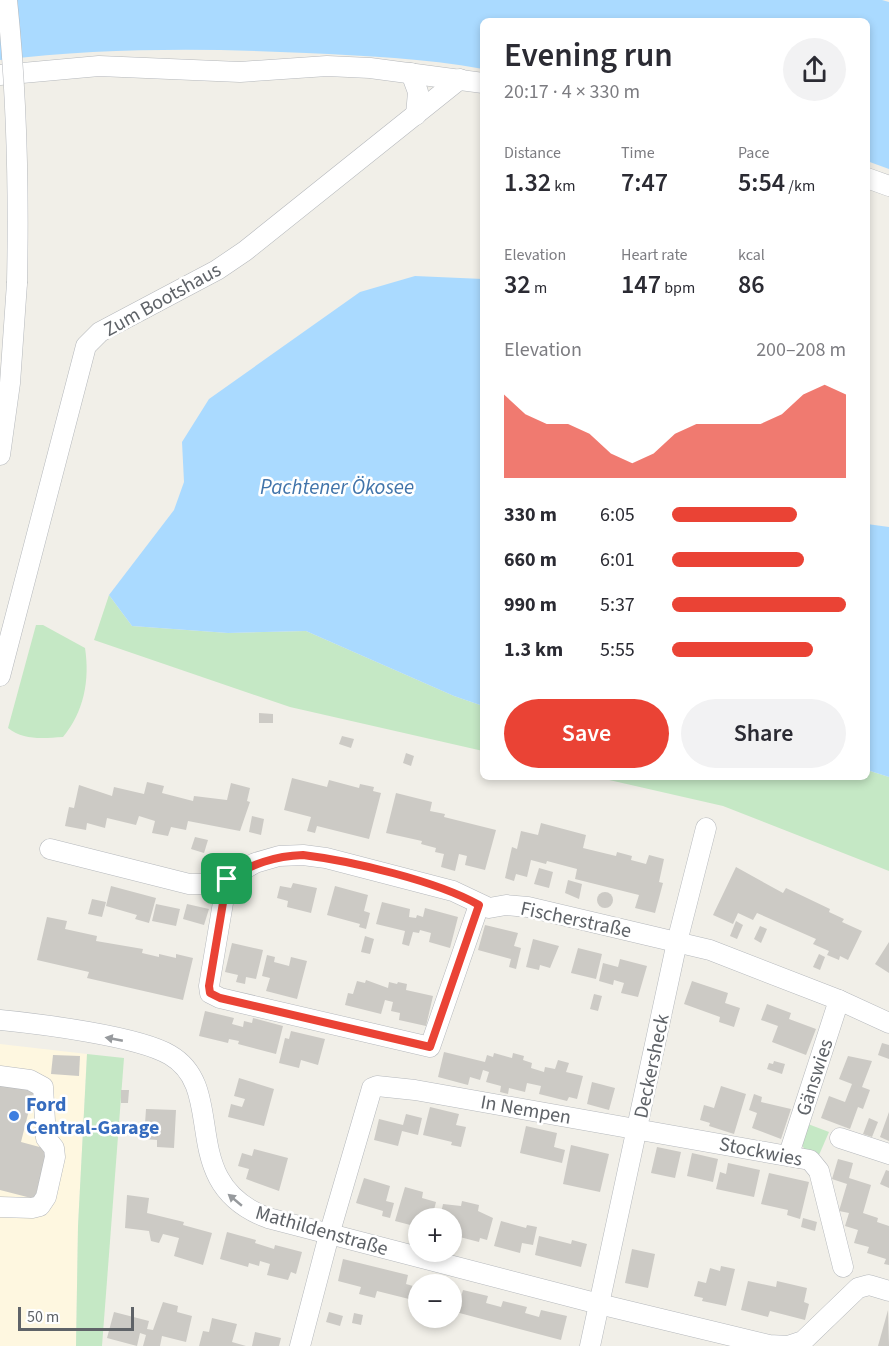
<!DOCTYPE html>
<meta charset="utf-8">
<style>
body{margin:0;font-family:"Source Sans 3",sans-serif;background:#f2f2f3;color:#2b2b33;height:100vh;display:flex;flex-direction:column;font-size:22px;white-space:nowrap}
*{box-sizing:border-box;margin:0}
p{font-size:20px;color:#7c7c81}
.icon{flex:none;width:33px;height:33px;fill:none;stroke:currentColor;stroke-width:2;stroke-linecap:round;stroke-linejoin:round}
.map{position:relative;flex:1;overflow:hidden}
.drawer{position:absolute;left:480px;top:18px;width:390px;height:762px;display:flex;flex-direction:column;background:#fff;border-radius:9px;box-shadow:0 3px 9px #0003}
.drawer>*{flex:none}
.tools{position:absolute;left:408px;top:1208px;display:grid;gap:12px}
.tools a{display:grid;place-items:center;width:54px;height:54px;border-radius:50%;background:#fff;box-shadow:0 3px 9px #0003;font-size:30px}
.scale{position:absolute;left:18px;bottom:15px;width:116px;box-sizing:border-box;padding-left:6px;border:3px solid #5f6368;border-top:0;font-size:16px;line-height:21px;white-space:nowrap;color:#5f6368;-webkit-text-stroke:4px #fff;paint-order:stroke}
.pin{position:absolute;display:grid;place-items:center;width:51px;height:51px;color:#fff;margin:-26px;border-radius:12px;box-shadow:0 3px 9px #0006}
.round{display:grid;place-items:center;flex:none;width:63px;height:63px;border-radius:32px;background:#f2f2f3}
.overview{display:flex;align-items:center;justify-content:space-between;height:102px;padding:0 24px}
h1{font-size:33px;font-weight:600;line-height:45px}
.metrics{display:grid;grid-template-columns:repeat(3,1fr);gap:9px;height:102px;padding:6px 24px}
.metrics div{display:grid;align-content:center}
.metrics b{font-size:26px;font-weight:600}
.metrics small{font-size:16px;font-weight:400}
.metrics p{font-size:16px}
.chart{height:168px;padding:12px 24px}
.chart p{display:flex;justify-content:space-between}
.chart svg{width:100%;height:108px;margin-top:6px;fill:#ea4335;opacity:.7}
.cta{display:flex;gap:12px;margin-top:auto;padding:12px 24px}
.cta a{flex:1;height:69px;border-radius:36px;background:#ea4335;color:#fff;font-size:24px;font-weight:600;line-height:69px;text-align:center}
.cta a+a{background:#f2f2f3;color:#2b2b33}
ul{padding:0 24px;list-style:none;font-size:20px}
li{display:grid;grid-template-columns:96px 72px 1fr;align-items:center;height:45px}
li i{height:15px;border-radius:8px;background:#ea4335}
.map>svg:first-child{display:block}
.commercial{fill:#fef7e0}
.green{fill:#c5e8c5}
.water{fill:#aadaff}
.building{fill:#cccac5}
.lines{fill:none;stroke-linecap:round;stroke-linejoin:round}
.minor-casing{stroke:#b5b8bc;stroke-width:21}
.minor{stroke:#fff;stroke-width:20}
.minor-bridge-casing{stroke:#b5b8bc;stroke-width:21;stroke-linecap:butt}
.minor-bridge{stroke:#fff;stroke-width:20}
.oneway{fill:#979a9d}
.route-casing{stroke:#fff;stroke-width:12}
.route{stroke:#ea4335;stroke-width:8}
.shop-dot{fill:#3f7fe0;stroke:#fff;stroke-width:2}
.labels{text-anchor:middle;stroke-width:5;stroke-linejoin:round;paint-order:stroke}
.street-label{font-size:20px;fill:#5f6368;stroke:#fff}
.shop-label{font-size:20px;font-weight:bold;fill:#366cbe;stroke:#fff;text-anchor:start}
.water-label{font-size:21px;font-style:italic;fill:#4174aa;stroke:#fff}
</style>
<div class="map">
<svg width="889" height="1346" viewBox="0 0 889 1346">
<rect width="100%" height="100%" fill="#f1efe8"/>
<!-- commercial -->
<polygon class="commercial" points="0,1044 87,1054 78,1226 76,1346 0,1346"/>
<!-- green -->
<g class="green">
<polygon points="109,595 132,626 228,633 306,631 454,696 483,706 483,751 290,707 94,640"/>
<path d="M36 625H43L85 648C90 680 84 712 63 737 44 738 24 741 8 728Z"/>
<polygon points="867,770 889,777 889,871 723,806 596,777 867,777"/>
<polygon points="87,1054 124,1058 102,1346 76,1346 78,1226"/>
<polygon points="808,1124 829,1132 819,1155 806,1152 802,1145"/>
</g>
<!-- water -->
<g class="water">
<path d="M0 0H882L889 2V169L867 161V21H483V69C424 58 365 56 306 53 203 48 102 48 0 60Z"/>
<polygon points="415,276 483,279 483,706 454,696 306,631 228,633 132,626 109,595 174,510 184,482 182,442 209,399 360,292"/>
<polygon points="867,524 889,527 889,777 867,770"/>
</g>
<!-- building -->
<g class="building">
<polygon points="259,713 273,714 273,723 259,723"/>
<polygon points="342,736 354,739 351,748 339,744"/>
<polygon points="406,753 414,756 411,766 403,763"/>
<polygon points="292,778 327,787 329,780 359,788 360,784 374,787 373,791 381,793 369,839 317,826 315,833 307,831 311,817 284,810"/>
<polygon points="147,782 164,786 162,793 193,801 194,796 227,800 231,783 250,788 247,801 250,802 240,831 188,821 186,830 171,827 168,836 152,833 155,821 139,816 136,825 107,818 105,828 87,823 86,830 65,826 69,807 74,808 79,785 112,796 114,787 144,794"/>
<polygon points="396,793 432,802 430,811 445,814 444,817 496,830 485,870 465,865 467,856 459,854 455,871 441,867 444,854 435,852 436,848 421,844 422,841 386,833"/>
<polygon points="252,816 264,819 261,835 249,832"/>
<polygon points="541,823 586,835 583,848 616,856 617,852 632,856 631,860 646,864 649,855 664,859 659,882 663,883 655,913 635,908 639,895 575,879 577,869 547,861 546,864 531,860 527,877 516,874 514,881 505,878 512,847 517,849 521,831 538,835"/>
<polygon points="195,837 208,840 204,853 191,849"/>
<polygon points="736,867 783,893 786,888 830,909 829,912 844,919 842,922 862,931 848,960 840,956 839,960 827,955 829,951 813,944 816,939 757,913 753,920 738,913 733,924 713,915"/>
<polygon points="539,868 553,872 549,888 534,884"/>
<polygon points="568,880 582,884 579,899 565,893"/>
<polygon points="293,883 317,888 311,913 287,907 288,901 277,898 280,886 291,888"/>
<polygon points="111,886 156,898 149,923 135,919 137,915 106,906"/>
<polygon points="335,886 368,895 364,911 370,913 366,929 359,927 360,924 327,915"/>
<circle cx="605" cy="900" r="8"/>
<polygon points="92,899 106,902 102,917 88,914"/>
<polygon points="382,902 410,909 409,917 416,918 417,915 423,917 425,908 458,917 450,948 429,942 431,933 420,930 419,933 413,932 409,946 402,944 405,931 376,924"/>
<polygon points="156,904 180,909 176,926 152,921"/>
<polygon points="187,904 209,909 204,925 183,919"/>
<polygon points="47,917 67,921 65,929 97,936 96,941 143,949 142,953 159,957 159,954 176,958 176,954 193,958 183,1000 87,978 89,972 37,960"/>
<polygon points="736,921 743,925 737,939 730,936"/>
<polygon points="485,925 518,933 514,946 521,948 516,969 509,967 511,959 478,950"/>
<polygon points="760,926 767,929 761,943 754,939"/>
<polygon points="365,936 374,939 370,954 361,952"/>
<polygon points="533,939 559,946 550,968 540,965 539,970 526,967"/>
<polygon points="889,942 889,973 875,964"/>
<polygon points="232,943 263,950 256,979 246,977 245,984 236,982 238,975 225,972"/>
<polygon points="578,948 602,954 596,979 571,973"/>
<polygon points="819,954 825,957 820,970 813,967"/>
<polygon points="267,955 275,957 274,962 289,966 291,957 307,961 297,999 266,991 270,978 262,976"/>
<polygon points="620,959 647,966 638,997 621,993 624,983 614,980 613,985 599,981 603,963 618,967"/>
<polygon points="366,980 388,988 389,982 397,984 398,982 407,984 406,990 433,996 426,1026 399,1020 400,1013 391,1011 393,1002 385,1000 381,1014 345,1005 348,993 353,994 357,981 365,983"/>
<polygon points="692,981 728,993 725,1003 740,1008 734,1027 719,1022 720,1017 684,1004"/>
<polygon points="594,994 602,996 598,1011 590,1009"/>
<polygon points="767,1004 791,1013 789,1019 816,1029 806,1055 772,1042 778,1026 761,1020"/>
<polygon points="205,1011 234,1018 232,1024 243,1027 244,1021 252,1023 253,1018 283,1026 276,1054 238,1044 239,1041 229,1039 228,1043 199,1036"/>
<polygon points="291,1031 325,1039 318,1065 301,1060 299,1068 279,1063 285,1038 289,1039"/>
<polygon points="882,1043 889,1045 889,1059 878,1055"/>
<polygon points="444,1052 485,1062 487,1055 493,1057 494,1053 512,1058 513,1053 524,1056 523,1060 532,1063 531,1068 544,1072 545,1067 555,1069 558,1060 569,1063 566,1072 583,1076 577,1099 569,1097 567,1101 539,1094 541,1086 527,1083 525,1092 509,1088 508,1094 500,1092 501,1086 486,1082 489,1072 483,1070 480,1080 470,1077 468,1085 438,1077"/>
<polygon points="53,1055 80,1056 79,1076 51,1074"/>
<polygon points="848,1056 872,1061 862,1087 870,1090 863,1109 858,1107 850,1129 821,1118 829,1096 845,1102 852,1084 839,1079"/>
<polygon points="774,1061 785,1064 782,1074 767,1069 769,1063 773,1064"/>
<polygon points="239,1078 274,1089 264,1126 228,1117 231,1104 242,1107 245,1099 234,1096"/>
<polygon points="0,1082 34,1090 21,1142 47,1149 35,1199 0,1190"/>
<polygon points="592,1082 615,1088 609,1110 587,1104"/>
<polygon points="721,1086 746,1094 734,1134 709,1126 710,1123 700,1120 704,1105 714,1108"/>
<polygon points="121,1090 129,1090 128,1103 121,1103"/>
<polygon points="754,1094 762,1097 761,1102 791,1109 781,1139 752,1128 757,1113 749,1110"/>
<polygon points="430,1107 459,1114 456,1125 466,1127 461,1147 451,1145 452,1142 423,1135"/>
<polygon points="146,1109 176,1110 174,1148 157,1147 157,1140 144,1139"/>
<polygon points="889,1112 889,1141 880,1137"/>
<polygon points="406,1114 422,1118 418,1135 402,1131 398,1146 374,1140 379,1119 403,1125"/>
<polygon points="869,1118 878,1122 872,1137 863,1134"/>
<polygon points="526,1126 557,1133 554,1147 565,1150 562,1163 520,1153"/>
<polygon points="571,1145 609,1154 600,1192 563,1184"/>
<polygon points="657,1147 681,1152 675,1178 651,1173"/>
<polygon points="254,1149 288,1158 279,1191 246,1179 249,1169 238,1166 242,1153 252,1156"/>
<polygon points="692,1153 718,1159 713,1182 687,1176"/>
<polygon points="838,1159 853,1163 849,1178 871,1185 863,1213 878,1218 877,1222 889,1226 889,1265 884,1264 886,1259 867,1253 869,1247 854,1243 858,1230 845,1226 849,1213 839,1211 847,1184 832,1179"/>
<polygon points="728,1163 760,1170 754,1197 716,1189 720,1172 726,1174"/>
<polygon points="886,1170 889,1171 889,1188 880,1184"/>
<polygon points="769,1173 809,1182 800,1219 787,1215 788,1210 761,1204"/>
<polygon points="364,1178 390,1186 386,1201 394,1203 390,1218 382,1216 383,1211 356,1203"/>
<polygon points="405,1187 423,1192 422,1198 436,1202 432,1218 418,1218 418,1227 395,1221"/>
<polygon points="127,1195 149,1198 147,1213 184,1222 183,1225 212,1233 203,1265 174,1256 179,1238 163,1234 159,1243 151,1241 149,1231 125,1228"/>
<polygon points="462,1201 479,1205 478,1211 493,1218 487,1240 480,1238 479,1242 452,1235 452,1218 440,1218 443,1204 461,1206"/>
<polygon points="803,1218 817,1222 815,1231 801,1227"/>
<polygon points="501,1221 526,1228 527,1225 537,1227 533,1245 522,1243 520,1253 494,1246"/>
<polygon points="227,1232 256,1240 255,1243 274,1249 275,1245 302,1252 296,1274 291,1272 288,1280 267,1275 270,1264 260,1261 259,1266 249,1263 248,1267 220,1259"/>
<polygon points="539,1236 571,1244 572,1240 587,1244 581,1267 535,1255"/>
<polygon points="632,1249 655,1254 648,1288 625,1283"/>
<polygon points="343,1259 408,1275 406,1284 413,1286 409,1299 377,1291 375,1298 359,1294 361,1287 338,1281"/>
<polygon points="721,1266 735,1269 726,1306 702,1301 703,1298 694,1296 698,1281 706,1283 710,1268 720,1271"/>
<polygon points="748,1281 776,1287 777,1281 807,1288 804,1302 809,1304 805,1320 770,1311 768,1317 741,1310"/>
<polygon points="463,1290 488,1296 486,1303 501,1307 503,1301 527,1307 525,1313 539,1317 541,1310 567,1316 561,1340 452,1311 452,1295 461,1297"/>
<polygon points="163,1302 178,1306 177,1312 192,1316 186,1342 162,1336 160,1346 143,1346 146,1335 140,1333 137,1346 107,1338 114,1312 149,1321 147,1329 153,1330"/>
<polygon points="888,1310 889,1346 878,1346"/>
<polygon points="329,1312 343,1316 340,1326 326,1322"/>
<polygon points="354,1313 363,1315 361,1325 352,1323"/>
<polygon points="212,1318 237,1324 232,1342 246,1346 199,1346 203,1331 209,1332"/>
<polygon points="255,1332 281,1338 279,1346 252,1346"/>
</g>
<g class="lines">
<!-- minor casing -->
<g class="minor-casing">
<g id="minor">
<polyline points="411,73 418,92 416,115"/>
<polyline points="0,75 99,66 240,72 327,66 370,68 483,83"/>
<polyline points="867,178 889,186"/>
<polyline points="0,455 10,383 17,283"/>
<polyline points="0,676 86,346 100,332 217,270 245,251 460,79"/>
<polyline points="50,849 189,884 207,884 227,879 255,863 279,856 303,855 326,858 453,891 489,908 506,905 528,907 710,950 839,1000 889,1023"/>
<polyline points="227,879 209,986 210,993 220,998 430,1047 479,905"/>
<path d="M0 1020C40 1024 138 1036 170 1055 230 1090 174 1183 268 1218L599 1304 769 1345 788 1346 803 1341 858 1288 869 1285 889 1291"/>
<polyline points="0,1076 30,1080 43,1087 46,1138 54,1148 55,1157 46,1197 40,1206 32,1208 0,1207"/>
<polyline points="840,1138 889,1154"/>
<polyline points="789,1154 839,1000"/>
<polyline points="300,1346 329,1235 372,1088 377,1086 415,1090 810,1160 819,1171 843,1267"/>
<polyline points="590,1346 677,942 706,828"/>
</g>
</g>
<!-- minor -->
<use href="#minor" class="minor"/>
<!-- minor-bridge casing -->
<g class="minor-bridge-casing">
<path id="minor-bridge" d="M7 0C17 95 19 188 17 283"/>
</g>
<!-- minor-bridge -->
<use href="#minor-bridge" class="minor-bridge"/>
</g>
<!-- one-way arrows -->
<defs><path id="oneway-solid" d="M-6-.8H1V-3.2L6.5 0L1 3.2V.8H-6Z" transform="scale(1.5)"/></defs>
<g class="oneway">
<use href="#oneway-solid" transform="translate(114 1039) rotate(-169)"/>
<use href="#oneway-solid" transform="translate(235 1200) rotate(-140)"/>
</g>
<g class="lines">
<!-- route casing -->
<g class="route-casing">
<path id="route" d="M303 855C352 861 437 881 479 905L430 1047 220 998 210 993 209 986 227 879C253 864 274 856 303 855Z"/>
</g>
<!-- route -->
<use href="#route" class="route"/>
</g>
<!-- markers -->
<circle class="shop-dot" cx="14" cy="1116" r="6"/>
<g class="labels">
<!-- street labels -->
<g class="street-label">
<text transform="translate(162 299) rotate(-29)" y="7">Zum Bootshaus</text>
<text transform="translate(576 919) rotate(12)" y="7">Fischerstraße</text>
<text transform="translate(651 1066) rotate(-78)" y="7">Deckersheck</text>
<text transform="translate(814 1077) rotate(-72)" y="7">Gänswies</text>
<text transform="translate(526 1109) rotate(10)" y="7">In Nempen</text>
<text transform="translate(761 1151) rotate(11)" y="7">Stockwies</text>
<text transform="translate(322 1230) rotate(16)" y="7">Mathildenstraße</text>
</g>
<!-- shop labels -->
<g class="shop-label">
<text x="26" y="1111">Ford<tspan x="26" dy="23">Central-Garage</tspan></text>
</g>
<!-- water labels -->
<g class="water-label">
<text x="337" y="494">Pachtener Ökosee</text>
</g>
</g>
</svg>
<div class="tools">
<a>+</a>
<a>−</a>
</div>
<div class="scale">50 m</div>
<div class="pin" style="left:227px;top:879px;background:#1e9e55"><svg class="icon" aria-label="arrive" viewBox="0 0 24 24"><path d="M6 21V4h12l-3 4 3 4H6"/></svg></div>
<section class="drawer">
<div class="overview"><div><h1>Evening run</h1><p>20:17 · 4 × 330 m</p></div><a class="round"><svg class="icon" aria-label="share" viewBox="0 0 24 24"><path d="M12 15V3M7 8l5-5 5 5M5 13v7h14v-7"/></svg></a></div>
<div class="metrics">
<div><p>Distance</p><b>1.32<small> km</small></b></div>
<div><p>Time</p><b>7:47</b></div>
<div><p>Pace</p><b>5:54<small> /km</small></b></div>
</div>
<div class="metrics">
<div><p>Elevation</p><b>32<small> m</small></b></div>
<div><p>Heart rate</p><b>147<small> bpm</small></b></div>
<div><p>kcal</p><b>86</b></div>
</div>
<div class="chart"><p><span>Elevation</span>200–208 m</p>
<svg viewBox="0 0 160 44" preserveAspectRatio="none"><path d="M0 44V10L10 18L20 22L30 22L40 26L50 34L60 38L70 34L80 26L90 22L100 22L110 22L120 22L130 18L140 10L150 6L160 10V44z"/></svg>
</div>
<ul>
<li><b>330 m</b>6:05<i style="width:72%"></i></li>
<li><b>660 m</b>6:01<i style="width:76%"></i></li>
<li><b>990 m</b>5:37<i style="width:100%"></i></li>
<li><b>1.3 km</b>5:55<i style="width:81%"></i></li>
</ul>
<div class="cta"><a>Save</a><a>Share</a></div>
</section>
</div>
